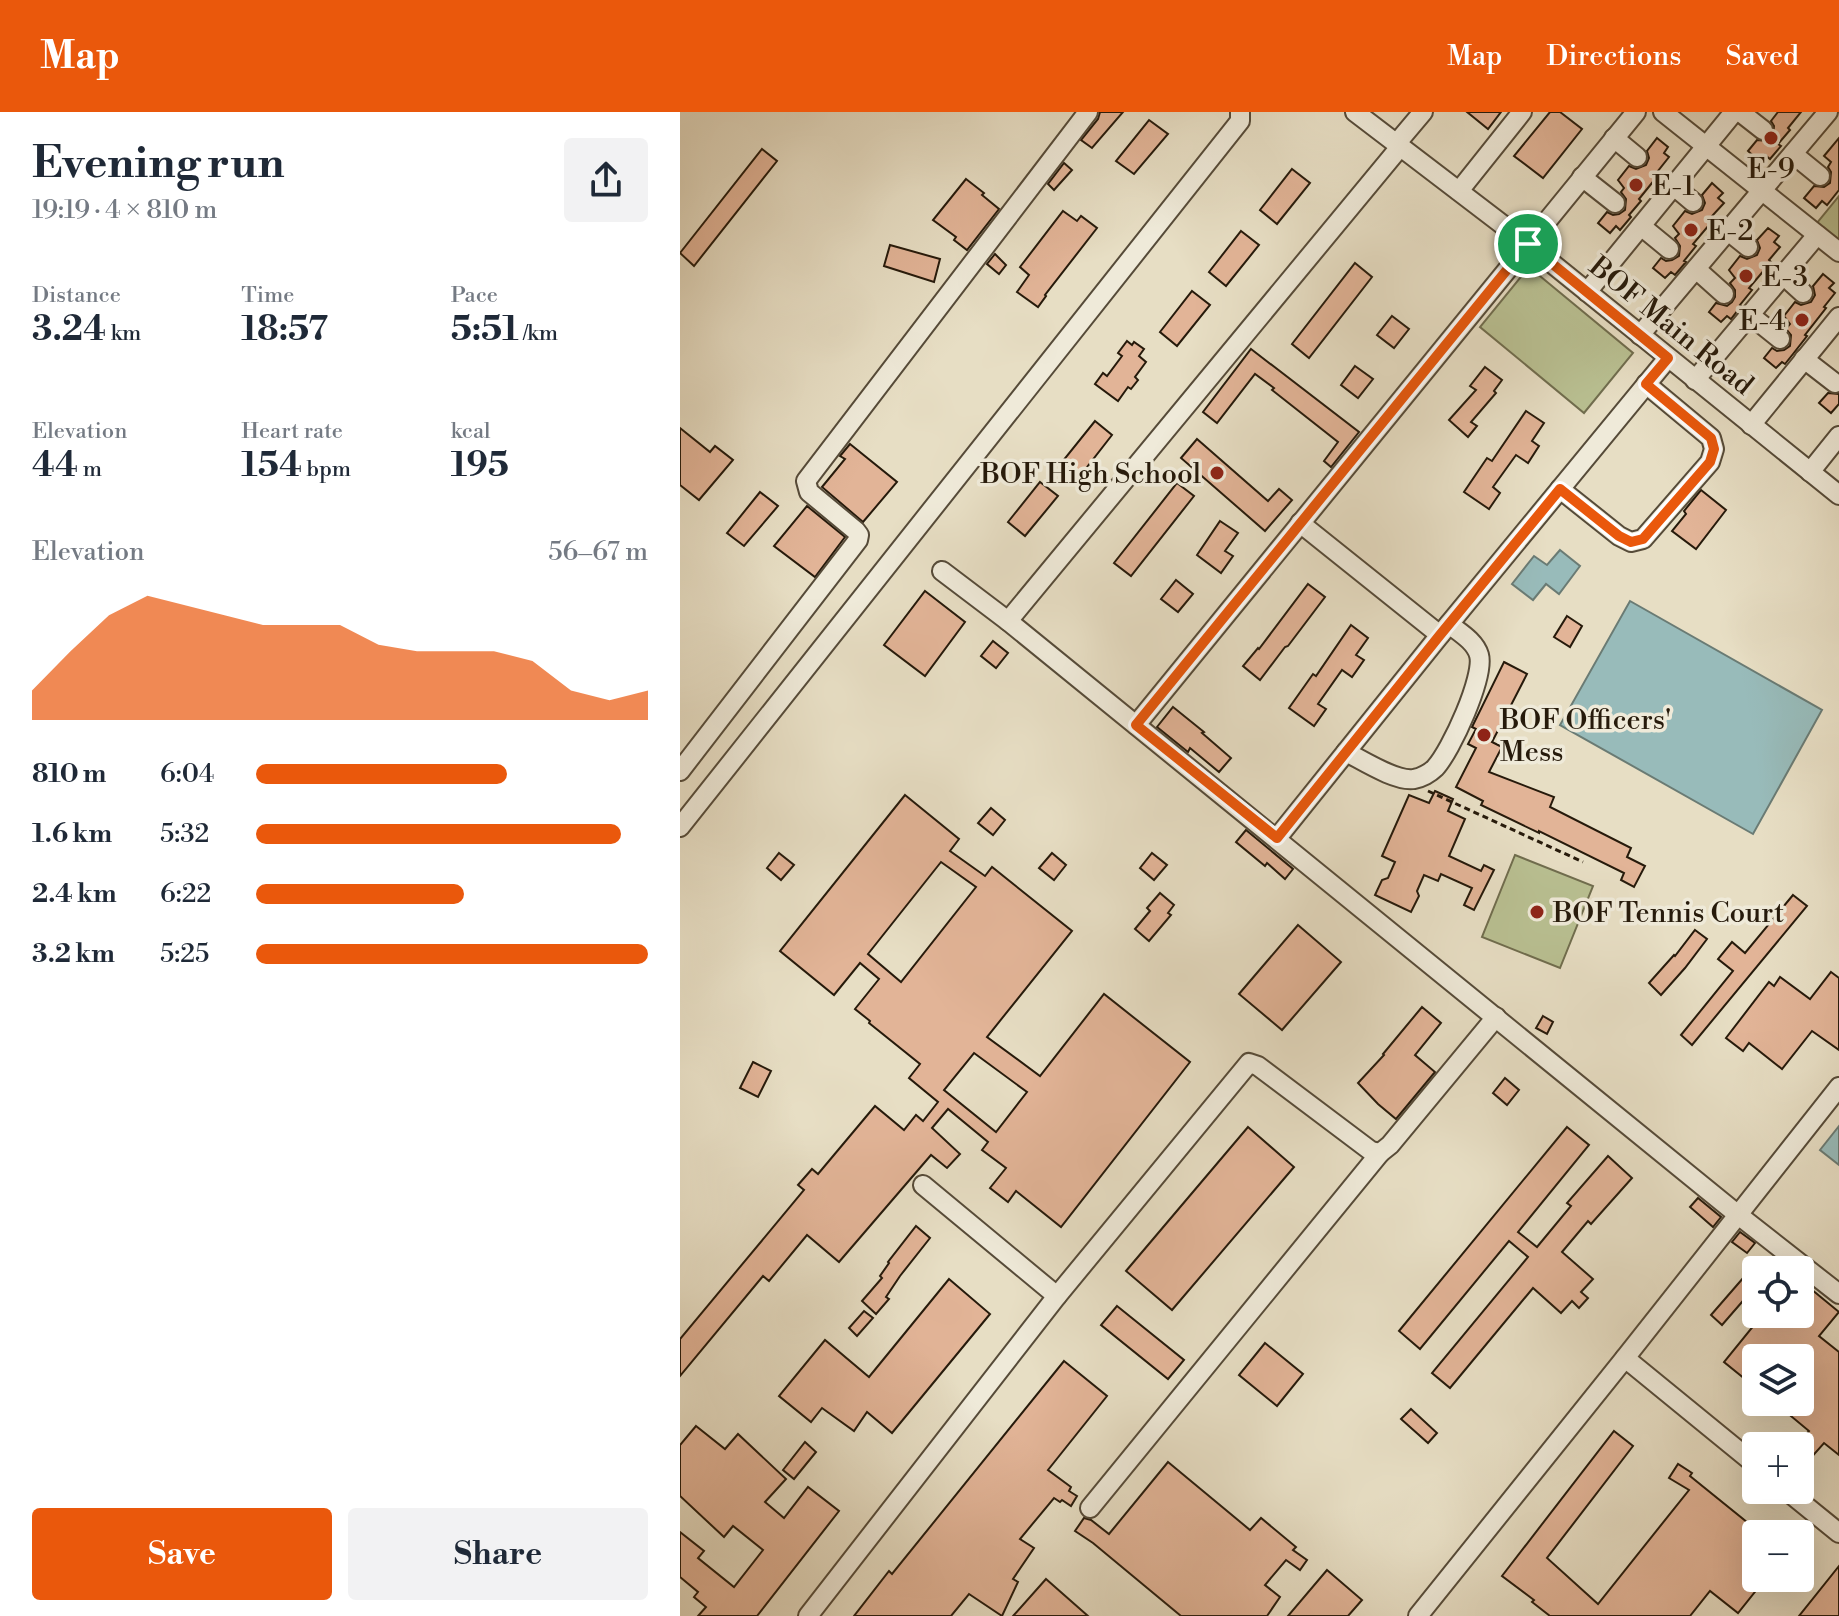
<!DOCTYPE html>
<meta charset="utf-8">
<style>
body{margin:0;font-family:"Libre Bodoni",serif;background:#f2f2f3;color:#1f2937;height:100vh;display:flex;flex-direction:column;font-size:30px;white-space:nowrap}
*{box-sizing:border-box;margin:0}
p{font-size:26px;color:#747a83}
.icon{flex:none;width:44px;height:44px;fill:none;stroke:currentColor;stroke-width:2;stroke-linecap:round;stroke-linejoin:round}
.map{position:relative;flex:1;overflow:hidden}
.panel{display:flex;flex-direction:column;background:#fff;width:680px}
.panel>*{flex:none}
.fabs{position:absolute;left:1062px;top:1144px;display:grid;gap:16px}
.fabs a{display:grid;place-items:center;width:72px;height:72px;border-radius:8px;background:#fff;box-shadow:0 8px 32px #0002;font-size:40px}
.pin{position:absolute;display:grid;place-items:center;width:68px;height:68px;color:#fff;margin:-34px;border:4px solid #fff;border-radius:50%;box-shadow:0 2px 8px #0007}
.round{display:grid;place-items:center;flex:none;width:84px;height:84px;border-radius:8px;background:#f2f2f3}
.head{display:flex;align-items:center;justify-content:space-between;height:136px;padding:0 32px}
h1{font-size:44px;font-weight:800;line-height:60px}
.metrics{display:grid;grid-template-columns:repeat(3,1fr);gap:12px;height:136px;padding:8px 32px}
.metrics div{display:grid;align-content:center}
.metrics b{font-size:34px;font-weight:800}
.metrics small{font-size:22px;font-weight:400}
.metrics p{font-size:22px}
.chart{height:224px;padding:16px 32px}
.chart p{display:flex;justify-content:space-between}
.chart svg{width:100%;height:144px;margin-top:8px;fill:#ea580c;opacity:.7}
.action{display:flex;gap:16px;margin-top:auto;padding:16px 32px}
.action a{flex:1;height:92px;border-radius:8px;background:#ea580c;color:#fff;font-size:32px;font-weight:800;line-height:92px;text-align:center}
.action a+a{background:#f2f2f3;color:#1f2937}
ul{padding:0 32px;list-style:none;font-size:26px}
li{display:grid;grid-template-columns:128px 96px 1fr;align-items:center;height:60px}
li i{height:20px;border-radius:10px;background:#ea580c}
header{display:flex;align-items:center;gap:48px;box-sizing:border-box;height:112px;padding:0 40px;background:#ea580c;color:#fff}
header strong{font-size:38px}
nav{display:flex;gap:44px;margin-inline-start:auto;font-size:28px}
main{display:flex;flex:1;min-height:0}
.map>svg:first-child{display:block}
.green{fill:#b9c092;stroke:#706d4e;stroke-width:2}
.water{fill:#98bbba;stroke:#6a7b74;stroke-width:2}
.building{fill:#e2b497;stroke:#261a0b;stroke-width:2;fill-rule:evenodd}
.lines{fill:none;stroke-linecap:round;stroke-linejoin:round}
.minor-casing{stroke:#564b39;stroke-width:22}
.path{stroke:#261a0b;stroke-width:3;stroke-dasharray:6 4;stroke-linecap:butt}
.minor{stroke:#efead9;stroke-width:18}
.route-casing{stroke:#fff;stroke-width:16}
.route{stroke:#ea580c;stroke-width:10}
.poi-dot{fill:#8f2418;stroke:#efead9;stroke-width:3}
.labels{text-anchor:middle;stroke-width:7;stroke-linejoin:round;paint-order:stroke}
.poi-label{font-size:28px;fill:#261a0b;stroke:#efead9;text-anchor:start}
.street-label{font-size:28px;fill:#261a0b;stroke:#efead9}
</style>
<header>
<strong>Map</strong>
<nav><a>Map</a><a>Directions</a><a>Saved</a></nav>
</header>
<main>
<section class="panel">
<div class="head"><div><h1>Evening run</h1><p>19:19 · 4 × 810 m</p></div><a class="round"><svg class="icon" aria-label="share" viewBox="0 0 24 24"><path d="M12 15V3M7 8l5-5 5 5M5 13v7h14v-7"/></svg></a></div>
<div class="metrics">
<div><p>Distance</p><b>3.24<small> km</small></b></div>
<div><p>Time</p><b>18:57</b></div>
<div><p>Pace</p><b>5:51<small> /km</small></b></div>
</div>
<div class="metrics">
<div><p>Elevation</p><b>44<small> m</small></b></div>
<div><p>Heart rate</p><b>154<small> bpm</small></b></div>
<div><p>kcal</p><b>195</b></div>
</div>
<div class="chart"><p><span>Elevation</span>56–67 m</p>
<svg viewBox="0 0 160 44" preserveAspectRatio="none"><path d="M0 44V35L10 23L20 12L30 6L40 9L50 12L60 15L70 15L80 15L90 21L100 23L110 23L120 23L130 26L140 35L150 38L160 35V44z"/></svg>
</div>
<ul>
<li><b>810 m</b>6:04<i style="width:64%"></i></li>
<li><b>1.6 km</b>5:32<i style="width:93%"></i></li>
<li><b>2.4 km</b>6:22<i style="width:53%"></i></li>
<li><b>3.2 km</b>5:25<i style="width:100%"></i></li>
</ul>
<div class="action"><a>Save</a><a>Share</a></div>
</section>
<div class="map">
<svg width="1159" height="1504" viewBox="0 0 1159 1504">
<rect width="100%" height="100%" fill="#e7dec4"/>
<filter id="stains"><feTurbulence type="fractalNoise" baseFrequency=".0025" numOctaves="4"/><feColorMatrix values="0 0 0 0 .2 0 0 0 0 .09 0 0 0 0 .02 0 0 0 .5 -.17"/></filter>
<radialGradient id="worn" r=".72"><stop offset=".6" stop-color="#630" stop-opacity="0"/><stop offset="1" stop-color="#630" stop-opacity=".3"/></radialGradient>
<!-- green -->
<g class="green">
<polygon points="1159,84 1159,131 1136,112"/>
<polygon points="849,155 953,241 904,301 800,215"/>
<polygon points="835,743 913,774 880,856 802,825"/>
</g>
<!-- water -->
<g class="water">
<polygon points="880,438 900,454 879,482 866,472 853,488 832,472 854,444 867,453"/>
<polygon points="950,489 1142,598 1073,722 880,613"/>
<polygon points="1159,1014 1159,1053 1140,1038"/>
</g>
<!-- building -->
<g class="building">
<polygon points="420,0 443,0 412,36 401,28 418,7"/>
<polygon points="787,0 821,0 808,17"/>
<polygon points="870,0 880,0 902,17 863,66 834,44"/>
<polygon points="1098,0 1121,0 1108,16 1110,18 1098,32 1101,34 1090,47 1085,43 1080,50 1068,39 1077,28 1087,29 1093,25 1094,14 1091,9"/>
<polygon points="469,8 488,22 454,62 436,49"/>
<polygon points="977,26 988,35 984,41 989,45 978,59 980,61 959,87 961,89 949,103 951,105 940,118 936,114 930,121 918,111 927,100 933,103 939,102 945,98 946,87 941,80 944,76 938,68 949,54 956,57 966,53 969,46 967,39"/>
<polygon points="1159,26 1159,78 1147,93 1142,89 1136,96 1124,86 1134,74 1144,75 1150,71 1151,60 1148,55 1151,50 1144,44"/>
<polygon points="82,37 97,49 14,154 0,141"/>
<polygon points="384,51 392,58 374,78 368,72"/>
<polygon points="612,57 630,71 597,112 580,98"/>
<polygon points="286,67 304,81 302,83 319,97 287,138 274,128 276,125 253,108"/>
<polygon points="1032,71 1043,81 1038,86 1044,91 1032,104 1035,106 1013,132 1016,134 1004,149 1006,150 995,163 991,160 985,166 973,156 981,146 986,149 992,148 999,144 1000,134 995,126 999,122 993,114 1005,99 1012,102 1022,98 1025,91 1022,83"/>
<polygon points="383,99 397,109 401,104 417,116 365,183 366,184 358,195 337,180 349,163 340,155"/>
<polygon points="1088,116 1099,124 1094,130 1100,135 1089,148 1091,150 1069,176 1072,178 1060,193 1061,194 1051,207 1047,204 1041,210 1029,200 1036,191 1047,194 1052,190 1055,185 1055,178 1050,171 1055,166 1049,158 1060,144 1067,147 1077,143 1080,136 1077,128"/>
<polygon points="561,119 579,133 546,174 529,160"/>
<polygon points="210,133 260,147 254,170 204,154"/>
<polygon points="315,142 326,153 319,162 307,152"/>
<polygon points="675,151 692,165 629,246 612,232"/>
<polygon points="1143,162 1154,171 1149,176 1155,181 1144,195 1146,196 1125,223 1127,224 1113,242 1105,252 1102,250 1096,256 1084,246 1092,236 1097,239 1104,238 1110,234 1111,223 1106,217 1110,212 1104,204 1115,190 1121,193 1131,190 1135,183 1133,174"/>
<polygon points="512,179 530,193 497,234 480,220"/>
<polygon points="712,204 729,217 714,236 697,223"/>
<polygon points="447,229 452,233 454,230 464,237 459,244 466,250 455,265 458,268 451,277 448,275 438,289 415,272 423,261 427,264 442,244 438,241"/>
<polygon points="571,237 679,320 651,355 644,349 658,330 592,278 594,276 575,262 537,311 523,300"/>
<polygon points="675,254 693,267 678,286 661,273"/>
<polygon points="805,255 822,268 814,279 816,281 791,310 797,314 788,325 769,308 796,278 790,274"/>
<polygon points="1148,281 1159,282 1159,292 1151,301 1139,291"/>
<polygon points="846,299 864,311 852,329 859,334 848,351 836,343 813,375 820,381 809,397 784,380 807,346 812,349"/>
<polygon points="415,309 432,323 400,364 382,350"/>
<polygon points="0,316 30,340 35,334 53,348 19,388 0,373"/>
<polygon points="517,327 588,389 599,377 612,388 585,419 501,346"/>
<polygon points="170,332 217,370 183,410 142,375 165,347 160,344"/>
<polygon points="360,370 378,384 345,424 328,410"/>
<polygon points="497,371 514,384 451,464 434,451"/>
<polygon points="1021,378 1046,398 1016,437 992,419 1006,402 1004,399"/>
<polygon points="80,380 98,394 64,434 47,421"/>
<polygon points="127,394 165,425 135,465 94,434"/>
<polygon points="540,409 558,421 545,439 553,444 541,461 517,443"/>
<polygon points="496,468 513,482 498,500 481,487"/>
<polygon points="628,472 645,485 608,534 605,535 580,568 563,554 578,536 579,537"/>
<polygon points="245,479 285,510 245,564 204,533"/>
<polygon points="887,504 902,514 890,535 874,525"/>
<polygon points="671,513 688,526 676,543 684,548 672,565 662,558 638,592 646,597 634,614 609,596 633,562 636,564"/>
<polygon points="313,529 328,541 316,556 301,544"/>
<polygon points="824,550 847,562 812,630 822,635 809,660 874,685 870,695 951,736 947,745 965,754 954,775 941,768 944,761 859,719 859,721 801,693 803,689 776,675 796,636 788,632 796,617 792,615"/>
<polygon points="493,595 524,620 522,621 551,646 539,660 510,636 508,640 477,615"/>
<polygon points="755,679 773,687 768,699 785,707 769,744 801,759 804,753 814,758 794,798 784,793 792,776 761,762 758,769 744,763 737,779 739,784 731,800 695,783 702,768 708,766 715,750 702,744 729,683 749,691"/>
<path d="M225 683 279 727 270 739 305 764 312 755 392 819 307 925 360 964 424 882 510 950 381 1115 336 1079 328 1090 310 1076 326 1056 302 1038 308 1030 268 997 252 1016 280 1042 267 1056 251 1043 159 1150 127 1123 89 1169 83 1164 0 1264V1227L124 1078 118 1073 132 1057 138 1062 195 994 224 1018 236 1003 243 1009 258 990 229 966 240 952 189 911 190 909 175 897 199 867 180 851 154 883 100 839ZM261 750 296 775 221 870 188 842ZM294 941 347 980 316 1020 264 978Z"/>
<polygon points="311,696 325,708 313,723 298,711"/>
<polygon points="566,718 613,757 605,767 587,751 585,754 556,730"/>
<polygon points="99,741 114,753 101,768 87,756"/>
<polygon points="372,741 386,753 374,768 359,756"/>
<polygon points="472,741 487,753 474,768 460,756"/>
<polygon points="480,781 494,793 488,801 491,803 469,829 455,817 470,799 467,796"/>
<polygon points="1113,783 1127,794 1012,933 1001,923 1053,859 1038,847 1052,830 1065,841"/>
<polygon points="618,813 661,850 602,918 559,882"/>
<polygon points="1015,818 1027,827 1005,856 981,883 969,871 994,843 995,844"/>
<polygon points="1151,860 1159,866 1159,938 1132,919 1102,957 1069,931 1063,939 1046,926 1089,870 1094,874 1100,865 1130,887"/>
<polygon points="742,895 761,911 735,943 755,960 716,1007 698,992 678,971 704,943 703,942"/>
<polygon points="863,904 873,910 867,922 856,916"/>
<polygon points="73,950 91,959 78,985 60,976"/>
<polygon points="825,966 839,978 827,993 813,981"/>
<polygon points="568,1015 614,1055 492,1198 446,1159"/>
<polygon points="887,1015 909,1033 838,1120 857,1135 891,1094 887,1091 928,1044 952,1066 911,1112 908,1109 882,1140 913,1167 901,1180 908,1186 899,1196 892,1189 881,1201 853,1176 770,1276 752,1261 848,1145 829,1129 740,1237 719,1219"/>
<polygon points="1018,1086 1041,1105 1033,1115 1010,1095"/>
<polygon points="236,1114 250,1126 220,1164 206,1185 209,1187 196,1202 182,1189 202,1166 200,1164 209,1151 208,1150"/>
<polygon points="1060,1120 1075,1131 1067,1141 1052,1130"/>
<polygon points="1064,1165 1075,1175 1042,1213 1031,1203"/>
<polygon points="269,1167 310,1202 212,1321 187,1300 174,1319 142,1296 131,1310 99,1284 145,1228 189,1265"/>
<polygon points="1120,1168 1159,1200 1139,1224 1159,1240 1159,1343 1144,1331 1120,1358 1120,1329 1129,1319 1094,1290 1120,1290 1120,1246 1076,1246 1076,1276 1044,1250 1083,1202 1120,1202"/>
<polygon points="437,1194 504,1248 488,1267 421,1213"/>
<polygon points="184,1199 193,1206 177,1224 169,1216"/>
<polygon points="585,1231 623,1262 597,1294 559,1263"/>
<polygon points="384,1249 427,1284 368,1358 391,1375 389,1379 397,1384 391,1394 382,1388 380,1390 374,1386 340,1427 354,1436 333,1467 338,1470 322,1504 289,1482 271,1504 174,1504 209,1459 212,1462"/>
<polygon points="731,1297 757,1321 748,1331 721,1307"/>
<polygon points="16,1314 45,1337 58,1322 106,1367 85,1390 104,1406 128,1375 159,1399 77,1504 18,1504 26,1495 14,1485 18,1480 0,1465 0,1420 24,1439 18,1446 54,1475 83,1438 53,1414 44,1425 0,1384 0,1333"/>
<polygon points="934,1319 953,1334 867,1446 918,1492 1009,1378 989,1366 998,1352 1012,1361 1010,1364 1078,1419 1076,1422 1076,1466 1086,1466 1058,1501 1030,1479 1010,1504 870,1504 852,1490 854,1488 822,1464"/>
<polygon points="125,1330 136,1340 114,1367 103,1358"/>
<polygon points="488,1350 570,1418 581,1406 616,1435 613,1438 627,1448 620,1458 606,1448 585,1473 600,1485 587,1504 501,1504 413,1431 395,1419 404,1406 411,1408 429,1422"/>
<polygon points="1159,1454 1159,1504 1119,1504"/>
<polygon points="647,1458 682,1488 668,1504 608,1504"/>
<polygon points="366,1467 408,1504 333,1504"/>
</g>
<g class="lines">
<!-- minor casing -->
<g class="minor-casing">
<g id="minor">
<polyline points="675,0 848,132 1159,383"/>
<polyline points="983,0 1159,140"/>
<polyline points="1060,0 1083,18"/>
<polyline points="934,26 957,45"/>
<polyline points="716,32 743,0"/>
<polyline points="1113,42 1140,64"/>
<polyline points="902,65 935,91"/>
<polyline points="994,74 1013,90"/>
<polyline points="779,79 842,0"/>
<polyline points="961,114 989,137"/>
<polyline points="1048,119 1068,135"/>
<polyline points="1016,157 1044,182"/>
<polyline points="1103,163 1123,181"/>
<polyline points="907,180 1054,0"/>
<polyline points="1070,203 1100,227"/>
<polyline points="960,223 1148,0"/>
<polyline points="1124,247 1155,271"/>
<polyline points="1015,268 1137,123"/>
<polyline points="1071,313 1159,205"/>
<polyline points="1130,360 1159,324"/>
<polyline points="880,377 939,424 951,430 963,427 1030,350 1034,337 1031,326 966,272"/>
<polyline points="620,411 760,523"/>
<polyline points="262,459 328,509 1057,1102 1159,1182"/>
<polyline points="328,509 720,35"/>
<polyline points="456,613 956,0"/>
<path d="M666 640C682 648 716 670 734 667 741 666 750 661 755 656 771 639 805 564 799 543 795 529 779 520 769 512"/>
<polyline points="0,659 178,428 179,423 176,419 129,380 126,369 408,0"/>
<polyline points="0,715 560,9 560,0"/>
<polyline points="597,726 760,523 988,246"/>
<polyline points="243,1073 377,1184"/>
<polyline points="945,1246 1076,1353"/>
<polyline points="1106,1378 1159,1421"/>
<polyline points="410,1396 700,1041"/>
<polyline points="128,1504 377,1184 569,951 578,954 691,1039 700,1041 710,1033 816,905"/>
<polyline points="738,1504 945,1246 1159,975"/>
</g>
</g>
<!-- path -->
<polyline class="path" points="748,679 903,750"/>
<!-- minor -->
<use href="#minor" class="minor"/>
</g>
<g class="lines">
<!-- route casing -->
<g class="route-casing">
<polygon id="route" points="848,132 988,246 966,272 1031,326 1034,337 1030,350 963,427 951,430 939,424 880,377 760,523 597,726 456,613"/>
</g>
<!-- route -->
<use href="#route" class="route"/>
</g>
<!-- markers -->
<g class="poi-dot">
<circle cx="1091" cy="26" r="8"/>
<circle cx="956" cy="73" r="8"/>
<circle cx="1011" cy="118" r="8"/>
<circle cx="1066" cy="164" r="8"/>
<circle cx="1122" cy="208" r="8"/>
<circle cx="537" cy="361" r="8"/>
<circle cx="804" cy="623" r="8"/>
<circle cx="857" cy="800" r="8"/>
</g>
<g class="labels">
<!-- poi labels -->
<g class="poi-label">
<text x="1091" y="66" text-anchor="middle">E-9</text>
<text x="972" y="83">E-1</text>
<text x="1027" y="128">E-2</text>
<text x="1082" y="174">E-3</text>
<text x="1106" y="218" text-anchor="end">E-4</text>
<text x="521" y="371" text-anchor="end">BOF High School</text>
<text x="820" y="617">BOF Officers'<tspan x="820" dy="32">Mess</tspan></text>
<text x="873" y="810">BOF Tennis Court</text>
</g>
<!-- street labels -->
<g class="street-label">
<text transform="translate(992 213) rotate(39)" y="10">BOF Main Road</text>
</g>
</g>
<rect width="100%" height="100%" filter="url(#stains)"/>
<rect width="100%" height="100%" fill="url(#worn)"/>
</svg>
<div class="fabs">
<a><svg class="icon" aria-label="locate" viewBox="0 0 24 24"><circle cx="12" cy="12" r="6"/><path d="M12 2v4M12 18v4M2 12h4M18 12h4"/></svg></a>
<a><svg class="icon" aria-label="layers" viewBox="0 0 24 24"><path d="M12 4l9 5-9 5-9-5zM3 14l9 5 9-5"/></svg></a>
<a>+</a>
<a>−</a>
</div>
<div class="pin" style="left:848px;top:132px;background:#1e9e55"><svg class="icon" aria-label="arrive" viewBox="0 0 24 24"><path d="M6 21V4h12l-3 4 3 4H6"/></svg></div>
</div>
</main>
